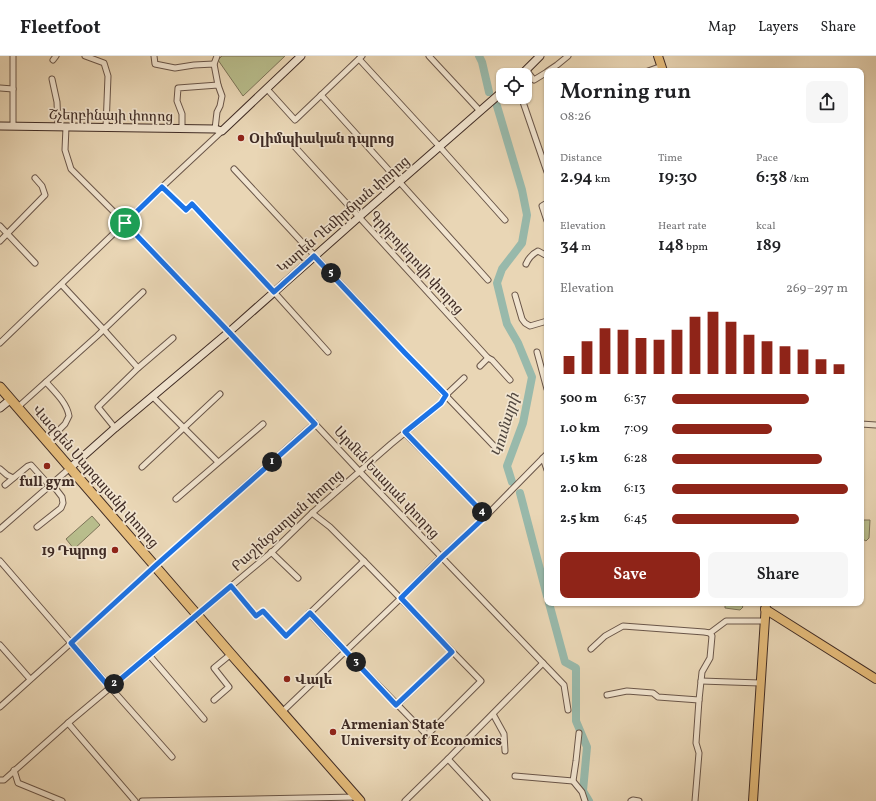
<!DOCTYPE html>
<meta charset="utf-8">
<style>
body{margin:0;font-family:Vollkorn,"Noto Serif Armenian",serif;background:#f6f6f6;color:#202124;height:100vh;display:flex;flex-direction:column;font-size:15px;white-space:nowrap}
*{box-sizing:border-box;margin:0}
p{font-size:13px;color:#757577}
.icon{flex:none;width:22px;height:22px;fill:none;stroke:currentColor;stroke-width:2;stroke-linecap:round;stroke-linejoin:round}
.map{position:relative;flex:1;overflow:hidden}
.panel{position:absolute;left:544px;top:12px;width:320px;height:538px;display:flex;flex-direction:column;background:#fff;border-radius:8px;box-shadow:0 1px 3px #0004}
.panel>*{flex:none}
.fabs{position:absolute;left:496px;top:12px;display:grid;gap:8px}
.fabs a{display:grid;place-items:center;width:36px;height:36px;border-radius:8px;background:#fff;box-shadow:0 1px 3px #0004;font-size:20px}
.pin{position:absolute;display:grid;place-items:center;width:34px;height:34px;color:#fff;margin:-17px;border:2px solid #fff;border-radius:50%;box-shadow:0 1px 4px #0007}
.km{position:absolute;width:20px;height:20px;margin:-10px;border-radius:50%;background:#222;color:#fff;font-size:11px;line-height:20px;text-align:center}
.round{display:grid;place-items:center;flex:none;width:42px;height:42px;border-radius:8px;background:#f6f6f6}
.summary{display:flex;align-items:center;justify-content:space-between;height:68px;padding:0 16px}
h1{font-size:22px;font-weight:600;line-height:30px}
.stats{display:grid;grid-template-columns:repeat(3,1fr);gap:6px;height:68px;padding:4px 16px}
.stats div{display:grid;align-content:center}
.stats b{font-size:17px;font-weight:600}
.stats small{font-size:11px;font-weight:400}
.stats p{font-size:11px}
.chart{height:112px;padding:8px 16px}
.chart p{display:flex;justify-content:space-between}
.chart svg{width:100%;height:72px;margin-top:4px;stroke:#8f2418;stroke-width:6}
.primary-button{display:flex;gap:8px;margin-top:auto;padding:8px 16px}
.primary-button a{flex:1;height:46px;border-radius:8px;background:#8f2418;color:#fff;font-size:16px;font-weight:600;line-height:46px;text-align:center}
.primary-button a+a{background:#f6f6f6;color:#202124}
ul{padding:0 16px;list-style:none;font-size:13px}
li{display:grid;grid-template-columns:64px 48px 1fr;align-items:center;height:30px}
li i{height:10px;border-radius:5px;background:#8f2418}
header{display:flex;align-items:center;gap:24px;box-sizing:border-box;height:56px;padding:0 20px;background:#fff;border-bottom:1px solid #e0e0e0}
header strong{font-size:19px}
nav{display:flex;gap:22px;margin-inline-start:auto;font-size:14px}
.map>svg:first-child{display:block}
.green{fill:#b8bd8c;stroke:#7c7458}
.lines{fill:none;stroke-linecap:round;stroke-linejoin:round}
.river{stroke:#98b9ab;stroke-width:8}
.street-casing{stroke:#6a5649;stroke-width:7}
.secondary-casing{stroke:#402c25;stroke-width:9}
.primary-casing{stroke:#402c25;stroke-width:10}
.highway-casing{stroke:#402c25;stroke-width:11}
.street{stroke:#f1e4cf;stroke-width:5}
.secondary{stroke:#f1e4cf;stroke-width:7}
.primary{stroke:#e4bb7a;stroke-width:8}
.highway{stroke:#e4bb7a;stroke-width:9}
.route-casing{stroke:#fff;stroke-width:8}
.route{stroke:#1a73e8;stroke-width:5}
.poi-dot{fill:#8f2418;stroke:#f1e4cf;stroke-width:1.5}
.labels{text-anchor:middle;stroke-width:3.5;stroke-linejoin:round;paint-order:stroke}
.street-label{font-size:14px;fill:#402c25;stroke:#f1e4cf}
.poi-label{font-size:14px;font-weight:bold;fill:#402c25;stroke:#f1e4cf;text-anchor:start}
.water-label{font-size:15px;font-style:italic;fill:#524840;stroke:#f1e4cf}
</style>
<header>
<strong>Fleetfoot</strong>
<nav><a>Map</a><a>Layers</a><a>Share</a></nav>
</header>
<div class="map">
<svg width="876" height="745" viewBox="0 0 876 745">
<rect width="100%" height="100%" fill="#e9d6b5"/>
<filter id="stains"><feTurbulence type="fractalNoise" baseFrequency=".005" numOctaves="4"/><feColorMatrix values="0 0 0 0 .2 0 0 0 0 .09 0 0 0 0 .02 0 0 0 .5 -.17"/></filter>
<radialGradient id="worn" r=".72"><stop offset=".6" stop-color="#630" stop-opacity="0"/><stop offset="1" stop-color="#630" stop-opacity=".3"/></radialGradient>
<!-- green -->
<g class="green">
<polygon points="222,0 285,0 243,40 218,4"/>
<polygon points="92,460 100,469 74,493 66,483"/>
<polygon points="864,464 870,464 869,482 866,485 861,482 861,469"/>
<polygon points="725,547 740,547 743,551 740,554 725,552"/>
</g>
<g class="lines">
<!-- river -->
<g class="river">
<polyline points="479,0 482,6 489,36"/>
<polyline points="497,50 522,134 527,159 522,187 502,213 497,227 507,268 518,287 532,321 523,367 507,410 512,426"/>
<polyline points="520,437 547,540"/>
<polyline points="549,547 565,606 576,612 576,665 587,691 583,735 589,745"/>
</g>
<!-- street casing -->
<g class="street-casing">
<g id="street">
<polyline points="85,0 104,7 108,20 106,71"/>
<polyline points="154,0 155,8 175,12 194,9 214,8 218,29"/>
<polyline points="429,0 480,55"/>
<polyline points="359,3 439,90 505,164"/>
<polyline points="53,4 56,0"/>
<polyline points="214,8 217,0"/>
<polyline points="526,14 534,24 547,16"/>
<polyline points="548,15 557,9 568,0"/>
<polyline points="648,15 662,10"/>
<polyline points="52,23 57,46 58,71"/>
<polyline points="0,32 13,33"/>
<polyline points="267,33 295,64 362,0"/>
<polyline points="321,39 488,224"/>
<polyline points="520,41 523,46 547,116"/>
<polyline points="13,70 13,0"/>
<polyline points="66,71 65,94 71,113 125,167 229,276 360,416 564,629 568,654"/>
<polyline points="182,73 182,58 177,45 178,32 218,29 222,40 220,50 217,56 215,73"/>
<polyline points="295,91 488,302 492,304 510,324"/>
<polyline points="234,113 405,297 495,391"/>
<polyline points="162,131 186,154 192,148 274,236 328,296"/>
<polyline points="547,147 542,150 547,165"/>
<polyline points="0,170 35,207"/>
<polyline points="0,185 45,139 42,130 35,122"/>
<path d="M526 208C529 201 532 198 538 195L547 200"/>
<polyline points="62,229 104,274 138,312"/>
<polyline points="515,239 522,263 525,267 530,270 547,265"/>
<polyline points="0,287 162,131 222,75"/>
<polyline points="537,296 547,333"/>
<polyline points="480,310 488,302"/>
<path d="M46 326C55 336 67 347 69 360L65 368 48 385"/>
<polyline points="153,341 218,406"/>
<polyline points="18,351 97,280 143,236"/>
<polyline points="861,368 876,369"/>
<polyline points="115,372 98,351 138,312 173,282"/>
<polyline points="405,377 486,460"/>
<polyline points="543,402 547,414"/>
<polyline points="142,411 220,338"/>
<polyline points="0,413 7,419 13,422"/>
<polyline points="5,429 28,410 31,409 50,430"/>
<polyline points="176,443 263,368"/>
<polyline points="37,471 61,452 63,447 62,441 52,428"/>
<polyline points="0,473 70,412"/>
<polyline points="271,496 298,522"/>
<polyline points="0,505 71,587 172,701"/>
<polyline points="231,530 256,560 263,555 286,580 364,505"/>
<polyline points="309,557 345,595 427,679 481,625 364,505 330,471 312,457"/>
<polyline points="710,577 726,565 764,565"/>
<polyline points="0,589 30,623"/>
<polyline points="591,593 605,580 623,570 704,576 710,577"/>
<polyline points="149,599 204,663"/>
<polyline points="701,625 760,627"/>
<polyline points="607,639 627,635 653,637 658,641 699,644"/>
<polyline points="214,644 229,631 214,612 231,598"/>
<polyline points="397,649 452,596"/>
<polyline points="0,651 71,587 155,510 315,367"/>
<polyline points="282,656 401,542 441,501 486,460 547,398"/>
<polyline points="493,658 504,678 505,695"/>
<polyline points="68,667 135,745"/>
<polyline points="579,677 576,705 573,725 582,736 585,745"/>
<polyline points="448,703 487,745"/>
<polyline points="14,714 18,727 62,745"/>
<polyline points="515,720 573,725"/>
<polyline points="0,724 4,724 68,667 273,495 312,457 391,388 441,347 446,339 464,322"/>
<polyline points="142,745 357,741"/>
<polyline points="405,745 448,703 543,607"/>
<polyline points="631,745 633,744 639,745"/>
<polyline points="695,745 699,697 696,687 699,644 702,616 710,602 712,580 710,577"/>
</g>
</g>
<!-- secondary casing -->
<g class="secondary-casing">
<g id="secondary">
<polyline points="521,19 540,0"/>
<polyline points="0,70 215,73 222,75 301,0"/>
<polyline points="0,352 11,343"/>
<polyline points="70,412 115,372 229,276 359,161 503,35"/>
</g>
</g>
<!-- primary casing -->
<g class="primary-casing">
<g id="primary">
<polyline points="658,0 663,15"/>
<polyline points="765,553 876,623"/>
<polyline points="753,745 766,547"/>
</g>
</g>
<!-- highway casing -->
<g class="highway-casing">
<polyline id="highway" points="0,331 231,598 360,745"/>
</g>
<!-- street -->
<use href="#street" class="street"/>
<!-- secondary -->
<use href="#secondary" class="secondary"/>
<!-- primary -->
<use href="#primary" class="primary"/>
<!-- highway -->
<use href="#highway" class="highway"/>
</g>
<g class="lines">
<!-- route casing -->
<g class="route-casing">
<polygon id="route" points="162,131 186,154 192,148 274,236 314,200 405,297 446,339 441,347 405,376 486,460 442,501 401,542 452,596 396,649 310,557 286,580 263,555 256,560 231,530 110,632 71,587 155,510 315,368 229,276 125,167"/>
</g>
<!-- route -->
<use href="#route" class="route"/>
</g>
<!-- markers -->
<g class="poi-dot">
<circle cx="241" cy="82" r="4"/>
<circle cx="47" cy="410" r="4"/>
<circle cx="115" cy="494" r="4"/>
<circle cx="287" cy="623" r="4"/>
<circle cx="333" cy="676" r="4"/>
</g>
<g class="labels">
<!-- street labels -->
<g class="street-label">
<text transform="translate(111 59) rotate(1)" y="5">Շչերբինայի փողոց</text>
<text transform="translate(343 158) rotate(-41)" y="5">Կարեն Դեմիրճյան փողոց</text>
<text transform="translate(417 206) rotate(48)" y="5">Գրիբոյեդովի փողոց</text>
<text transform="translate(96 420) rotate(49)" y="5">Վազգեն Սարգսյանի փողոց</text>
<text transform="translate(387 426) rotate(47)" y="5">Արմեն Եսայան փողոց</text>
<text transform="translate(287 464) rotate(-42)" y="5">Բաշինջաղյան փողոց</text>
</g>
<!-- poi labels -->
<g class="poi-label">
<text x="249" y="87">Օլիմպիական դպրոց</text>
<text x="47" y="430" text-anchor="middle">full gym</text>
<text x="107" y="499" text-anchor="end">19 Դպրոց</text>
<text x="295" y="628">Վալե</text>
<text x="341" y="673">Armenian State<tspan x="341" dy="16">University of Economics</tspan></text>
</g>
<!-- water labels -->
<g class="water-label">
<text transform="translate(505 369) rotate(-74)" y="5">Կումայրի</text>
</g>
</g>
<rect width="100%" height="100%" filter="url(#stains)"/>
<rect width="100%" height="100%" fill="url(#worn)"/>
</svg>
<div class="fabs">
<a><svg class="icon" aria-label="locate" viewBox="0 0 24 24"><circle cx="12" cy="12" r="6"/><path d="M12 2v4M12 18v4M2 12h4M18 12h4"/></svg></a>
</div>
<div class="pin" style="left:125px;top:167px;background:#1e9e55"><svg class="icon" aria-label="arrive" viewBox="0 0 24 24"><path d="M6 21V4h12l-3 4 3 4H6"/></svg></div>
<b class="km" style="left:272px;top:406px">1</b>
<b class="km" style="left:114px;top:628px">2</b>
<b class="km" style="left:356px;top:606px">3</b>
<b class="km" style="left:482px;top:456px">4</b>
<b class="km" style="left:331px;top:217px">5</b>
<section class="panel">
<div class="summary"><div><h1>Morning run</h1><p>08:26</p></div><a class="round"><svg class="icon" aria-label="share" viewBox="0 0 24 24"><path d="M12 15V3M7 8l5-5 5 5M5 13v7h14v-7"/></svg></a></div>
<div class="stats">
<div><p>Distance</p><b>2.94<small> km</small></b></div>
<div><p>Time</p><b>19:30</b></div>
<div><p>Pace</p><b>6:38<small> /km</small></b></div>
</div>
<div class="stats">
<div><p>Elevation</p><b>34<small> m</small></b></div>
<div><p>Heart rate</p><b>148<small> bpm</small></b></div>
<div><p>kcal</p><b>189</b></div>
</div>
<div class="chart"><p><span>Elevation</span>269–297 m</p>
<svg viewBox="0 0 160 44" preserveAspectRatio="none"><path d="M5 44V33M15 44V24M25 44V16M35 44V17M45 44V22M55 44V23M65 44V17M75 44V9M85 44V6M95 44V12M105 44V20M115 44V24M125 44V27M135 44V29M145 44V35M155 44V38"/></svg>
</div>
<ul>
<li><b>500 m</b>6:37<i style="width:78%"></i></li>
<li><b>1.0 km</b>7:09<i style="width:57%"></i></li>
<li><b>1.5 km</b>6:28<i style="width:85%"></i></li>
<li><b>2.0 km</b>6:13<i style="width:100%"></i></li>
<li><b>2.5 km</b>6:45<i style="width:72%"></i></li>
</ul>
<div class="primary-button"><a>Save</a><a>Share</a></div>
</section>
</div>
